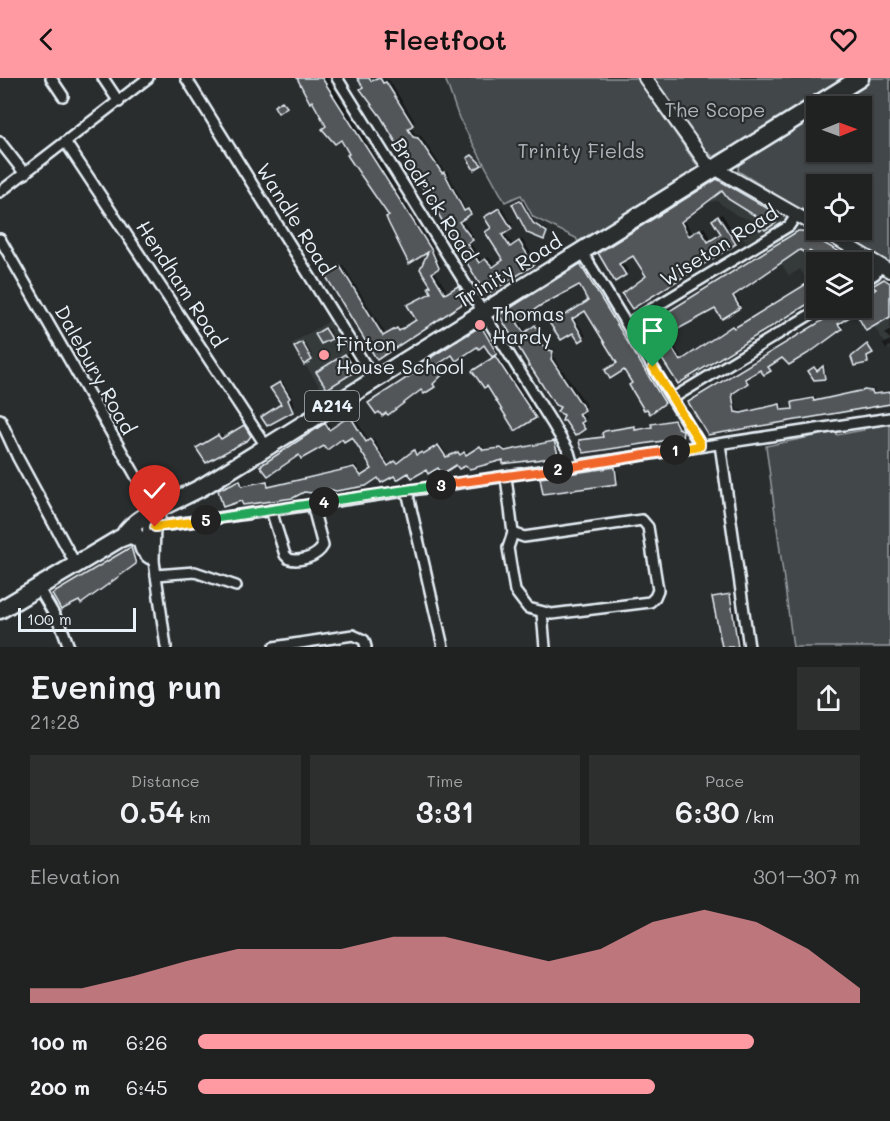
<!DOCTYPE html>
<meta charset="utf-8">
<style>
body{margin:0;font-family:Mali,sans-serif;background:#2d2f2f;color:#f1f3f6;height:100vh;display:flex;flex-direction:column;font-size:22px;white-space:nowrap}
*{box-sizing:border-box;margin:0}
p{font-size:20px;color:#a2a4a5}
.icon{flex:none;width:33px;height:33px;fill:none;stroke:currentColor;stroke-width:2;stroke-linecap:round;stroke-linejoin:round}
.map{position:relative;height:569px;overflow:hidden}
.drawer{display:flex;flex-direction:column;background:#202222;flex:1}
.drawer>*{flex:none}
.needle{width:39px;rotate:89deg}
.fabs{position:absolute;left:806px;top:18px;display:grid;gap:12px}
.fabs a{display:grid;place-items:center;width:66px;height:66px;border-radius:0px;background:#202222;box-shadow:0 2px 4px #0004,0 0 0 2px #3d3f40;font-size:30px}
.scale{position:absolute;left:18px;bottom:15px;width:118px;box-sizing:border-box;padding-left:6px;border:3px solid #e8f1f8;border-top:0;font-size:16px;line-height:21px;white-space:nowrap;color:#e8f1f8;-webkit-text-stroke:4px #2a2d2e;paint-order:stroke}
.pin{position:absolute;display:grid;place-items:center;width:51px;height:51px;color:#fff;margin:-62px -26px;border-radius:50% 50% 50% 0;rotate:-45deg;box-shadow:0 0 6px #0007}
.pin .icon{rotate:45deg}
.km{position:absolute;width:30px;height:30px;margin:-15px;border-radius:50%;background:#222;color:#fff;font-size:16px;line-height:30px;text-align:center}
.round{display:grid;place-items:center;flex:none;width:63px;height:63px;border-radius:0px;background:#2d2f2f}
.head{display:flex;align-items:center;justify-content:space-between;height:102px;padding:0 30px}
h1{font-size:33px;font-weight:600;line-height:45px}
.metrics{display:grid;grid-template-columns:repeat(3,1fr);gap:9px;height:102px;padding:6px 30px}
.metrics div{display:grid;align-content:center;border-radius:0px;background:#2d2f2f;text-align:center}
.metrics b{font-size:30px;font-weight:600}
.metrics small{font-size:16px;font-weight:400}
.metrics p{font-size:16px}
.chart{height:168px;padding:12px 30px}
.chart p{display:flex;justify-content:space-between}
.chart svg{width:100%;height:108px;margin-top:6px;fill:#ff9aa2;opacity:.7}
ul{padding:0 30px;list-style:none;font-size:20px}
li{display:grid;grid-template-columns:96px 72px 1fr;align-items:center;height:45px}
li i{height:15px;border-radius:8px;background:#ff9aa2}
header{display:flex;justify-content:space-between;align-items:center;height:78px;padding:0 30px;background:#ff9aa2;color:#111;font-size:27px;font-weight:600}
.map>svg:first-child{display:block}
.built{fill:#363a3b}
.green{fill:#424648;stroke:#959ca0;stroke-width:1.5;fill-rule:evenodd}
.shadow{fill:#0007}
.building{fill:#535759;stroke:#e8f1f8;stroke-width:1.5}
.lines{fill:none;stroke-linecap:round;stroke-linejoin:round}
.street-casing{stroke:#e8f1f8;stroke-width:14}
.secondary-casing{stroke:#e8f1f8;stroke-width:16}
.highway-casing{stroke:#e8f1f8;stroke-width:21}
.street{stroke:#2a2d2e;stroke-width:9}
.secondary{stroke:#2a2d2e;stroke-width:12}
.highway{stroke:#2a2d2e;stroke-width:16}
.split-1-casing{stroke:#fff;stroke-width:12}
.split-2-casing{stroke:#fff;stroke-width:12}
.split-3-casing{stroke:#fff;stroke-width:12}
.split-4-casing{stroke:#fff;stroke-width:12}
.split-5-casing{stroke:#fff;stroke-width:12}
.split-6-casing{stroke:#fff;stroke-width:12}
.split-1{stroke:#f5b400;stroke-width:8}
.split-2{stroke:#f0652b;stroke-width:8}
.split-3{stroke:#f0652b;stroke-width:8}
.split-4{stroke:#22a559;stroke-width:8}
.split-5{stroke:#22a559;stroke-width:8}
.split-6{stroke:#f5b400;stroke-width:8}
.poi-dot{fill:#ff9aa2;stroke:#2a2d2e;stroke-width:2}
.labels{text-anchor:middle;stroke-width:4.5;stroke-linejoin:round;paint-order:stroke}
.shield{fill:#2a2d2e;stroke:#afb6bb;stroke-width:1.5}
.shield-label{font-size:18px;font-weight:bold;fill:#e8f1f8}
.park-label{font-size:20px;fill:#aeb5ba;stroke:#2a2d2e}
.street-label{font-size:20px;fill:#e8f1f8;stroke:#2a2d2e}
.poi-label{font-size:20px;fill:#e8f1f8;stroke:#2a2d2e;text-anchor:start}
</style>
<header><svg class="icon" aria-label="back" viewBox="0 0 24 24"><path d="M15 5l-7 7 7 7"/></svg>Fleetfoot<svg class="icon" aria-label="heart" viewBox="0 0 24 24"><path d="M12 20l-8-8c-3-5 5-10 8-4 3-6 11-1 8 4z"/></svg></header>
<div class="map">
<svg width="890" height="569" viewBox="0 0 890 569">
<rect width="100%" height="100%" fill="#2a2d2e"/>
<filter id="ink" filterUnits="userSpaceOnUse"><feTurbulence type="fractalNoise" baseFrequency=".0167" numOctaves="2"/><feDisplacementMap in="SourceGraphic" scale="12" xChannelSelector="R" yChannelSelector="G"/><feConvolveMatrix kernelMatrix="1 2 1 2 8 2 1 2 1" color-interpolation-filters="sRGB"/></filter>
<g filter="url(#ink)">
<!-- built -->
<g class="built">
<polygon points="715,99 858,184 816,184 816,195 810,206 800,191 789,198 763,155 746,164 741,156 750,142 736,137 717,123 703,125 694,111"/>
<polygon points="861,186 890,204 890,273 861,229"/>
<polygon points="329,243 362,298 328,321 291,266"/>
</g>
<!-- green -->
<g class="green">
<polygon points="445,0 637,0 699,90 578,164 576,160 533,139 521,117 505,124 459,40"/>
<path d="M651 0H890V187L832 152H861V106H816V142L738 93 739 84 729 70 714 79 705 72ZM816 28H861V74H816Z"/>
<polygon points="890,346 890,569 793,569 766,368 835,354 837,357 864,352 863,348"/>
</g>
<!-- shadow -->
<g class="shadow">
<polygon points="296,0 327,0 432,168 441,187 434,192 448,215 460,207 468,220 377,280 329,195 343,187 386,257 400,249 402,252 418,241 433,214 432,207 422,191 431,170 410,184 390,137 342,60 328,47"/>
<polygon points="359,0 389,2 415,44 410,48 416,57 421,58 445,94 447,93 466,132 470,130 472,133 461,141 474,159 469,163 482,183 488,179 496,187 505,182 489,137 502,129 513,148 504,154 513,167 522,161 536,183 533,186 487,215"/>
<polygon points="721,99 780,133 779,140 775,144 764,141 722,111 683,140 693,156 704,149 712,162 722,156 717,139 722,136 738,162 735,165 647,199 634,176 622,183 628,193 625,196 603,172"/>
<polygon points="523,122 534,144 548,152 544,161 514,127"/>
<polygon points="802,151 866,187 866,190 861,194 861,184 831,184 810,172 800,170 734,215 741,226 739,229 716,229 666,255 683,282 735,247 736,248 816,201 816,220 678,304 646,248"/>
<polygon points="585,186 593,199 591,201 666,323 664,326 633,305 585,230 573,238 586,258 583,260 573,253 552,246 590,222 579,205 519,241 526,254 537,246 547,270 555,271 553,278 587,328 581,333 586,340 583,343 586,348 584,350 566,336 529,286 501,237"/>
<polygon points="888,200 890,201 890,235 856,233 840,243 843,248 841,250 783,278 770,286 771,290 766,281 761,290 748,299 747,304 733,313 737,332 745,333 782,324 783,331 795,329 796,322 815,318 816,322 868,311 874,311 875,315 890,312 890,325 708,356 692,322 847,230 861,230 861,221 878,210 876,206"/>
<polygon points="483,247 498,273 496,275 537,336 535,338 485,265 453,275 440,283 445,291 434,303 434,308 422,310 388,335 437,276"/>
<polygon points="327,249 333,258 321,264 319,254"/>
<polygon points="890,252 890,261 885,256"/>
<polygon points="890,262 890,268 886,271 883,266"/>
<polygon points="304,263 313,279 311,281 298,267"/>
<polygon points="350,273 359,288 355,292 318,294"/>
<polygon points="825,288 826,298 815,301 812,291 816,289 819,292"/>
<polygon points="282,303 291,317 294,330 292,332 274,308"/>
<polygon points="353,337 369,363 373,360 390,387 398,382 399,385 416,371 419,376 424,373 426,375 440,366 448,378 461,373 462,376 467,373 469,376 482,367 485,371 503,369 508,372 556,362 561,376 505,384 504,380 457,384 328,410 242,421 219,412 242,401 244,406 269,402 270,408 356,387 363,397 374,390 353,357 264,386 328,344 332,351"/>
<polygon points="676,341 680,348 685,350 682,359 581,362 604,358 609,352 636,347 637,351"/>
<polygon points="247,346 252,355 250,357 207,383 200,368 221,356 224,360"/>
<polygon points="617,388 619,402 616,405 542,400"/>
<polygon points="134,468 139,482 135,485 79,520 53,516"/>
<polygon points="732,515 741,569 723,569 714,519"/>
</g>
<!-- building -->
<g class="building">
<polygon points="297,0 322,0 431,171 439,190 432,195 445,216 458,208 467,223 377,282 325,197 340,188 383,258 397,250 399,253 416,242 407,227 431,215 428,209 431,208 420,191 428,174 409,186 389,146 386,139 389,138 351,83 347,77 349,76 341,62 335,66 322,51 326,48 312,23 310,25"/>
<polygon points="357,0 369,0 371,3 380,0 383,5 386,4 413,47 408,51 413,59 418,60 442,95 444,94 464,133 468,131 471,136 459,144 473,162 467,166 479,185 485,181 493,189 503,182 485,154 491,150 484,139 499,130 512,151 502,157 510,169 519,163 534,187 486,217 381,39 360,11 363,9"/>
<polygon points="282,23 287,29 278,35 274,28"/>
<polygon points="472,77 482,87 474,92 467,80"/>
<polygon points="717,101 777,136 776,145 765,152 763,150 760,152 756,146 762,142 728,121 722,113 681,144 689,158 700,151 708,164 721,156 712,142 718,138 736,166 632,231 622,216 646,198 633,178 619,186 626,197 615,204 598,175"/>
<polygon points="520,122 533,145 547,154 544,162 527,155 512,126"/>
<polygon points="798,153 803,153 857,184 828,184 809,173 807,176 800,172 733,218 740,230 722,241 715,231 665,258 680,283 732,248 734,250 746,243 816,200 816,221 678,306 642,250"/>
<polygon points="580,186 665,325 650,336 647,331 644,332 629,307 632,305 624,292 610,301 605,292 617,285 585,233 572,241 584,261 579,264 573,255 561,262 550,246 588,223 579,207 540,228 517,244 524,255 535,247 541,258 538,260 545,271 553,273 551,281 585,332 579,336 584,343 581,345 585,351 575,358 565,343 562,343 564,337 557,334 560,329 555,327 530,288 528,288 528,285 499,237"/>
<polygon points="884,201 890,205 890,239 866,253 856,235 838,246 842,251 812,273 789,287 782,280 768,289 771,293 764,297 760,292 745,301 748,305 732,316 735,334 741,335 780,326 781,332 793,331 792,324 813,320 814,323 864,312 872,313 873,316 890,314 890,326 708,357 688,324 843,230 866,229 861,221 876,211 872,208"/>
<polygon points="481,248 497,276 492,279 484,267 479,271 477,269 456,283 452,277 439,286 444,295 433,306 435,309 424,316 421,312 388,337 386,335 382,338 379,334 376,336 368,325 425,288 433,278"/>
<polygon points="325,250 332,261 321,266 315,256"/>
<polygon points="302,264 312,282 304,287 294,269"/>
<polygon points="867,266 873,275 867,278 868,285 854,288 851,279"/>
<polygon points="345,276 356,293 327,311 316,294"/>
<polygon points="495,278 536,340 515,353 487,308 484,310 472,293"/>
<polygon points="823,288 825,301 814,302 808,293 814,289 817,293"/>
<polygon points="280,304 290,320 288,322 293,334 267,348 261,339 281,326 270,310"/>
<polygon points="350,338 366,364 370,361 388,388 395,383 397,385 414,372 416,377 422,374 423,376 438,367 446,379 458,374 460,377 464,374 466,377 480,368 483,372 501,370 505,373 554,363 559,379 503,386 503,382 470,391 465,388 459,391 456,387 442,396 438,390 428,396 426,392 412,400 408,395 397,402 394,398 381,405 378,400 366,408 336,413 328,411 321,416 304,414 293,420 243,427 241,423 223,429 218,412 240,402 242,408 267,403 268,409 354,389 361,398 372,391 352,359 344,364 342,361 327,372 324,368 301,381 299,377 268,398 260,388 325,345 329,352"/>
<polygon points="674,342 678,350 683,352 682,360 584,375 580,368 579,362 603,359 602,355 605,353 635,348 635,352 652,349 651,346"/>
<polygon points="244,347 251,358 248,362 206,385 196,370 218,357 221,361"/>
<polygon points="615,389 617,406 543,416 540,400"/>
<polygon points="131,469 136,486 81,526 79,523 61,532 52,516"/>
<polygon points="730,516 738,569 722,569 712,519"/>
</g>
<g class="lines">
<!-- street casing -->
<g class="street-casing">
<g id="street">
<polyline points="51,0 63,18"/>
<polyline points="103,0 119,24"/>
<polyline points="186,0 374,301"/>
<polyline points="337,0 552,345 569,374 573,388"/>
<polyline points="0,64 25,96"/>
<polyline points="66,65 266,368"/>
<polyline points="0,114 148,0"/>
<polyline points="0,161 160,440"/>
<polyline points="581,172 701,368"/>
<polyline points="861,205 875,196 881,187"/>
<polyline points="627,246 789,148 797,136"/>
<polyline points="673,320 821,230"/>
<polyline points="0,341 18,380 76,487"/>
<polyline points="720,366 749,569"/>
<polyline points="506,399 513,455"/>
<polyline points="407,413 443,569"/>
<path d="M271 432 285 477 289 481C300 484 317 479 323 468L312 426"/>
<polyline points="148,442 147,464 154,483 166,569"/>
<polygon points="642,442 648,449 658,512 655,519 650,524 552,536 528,530 515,513 508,470 513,455 524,459"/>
<path d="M150 447H168C409 414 649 376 890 340"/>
<polyline points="154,482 155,449"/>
<polyline points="156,497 195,494 236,508"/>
<polyline points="38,509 62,550 69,569"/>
<polyline points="542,535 545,569"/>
<polyline points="274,569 353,557 364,562 366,569"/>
</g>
</g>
<!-- secondary casing -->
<g class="secondary-casing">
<g id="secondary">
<polyline points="645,0 706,85 816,148"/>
<polyline points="822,152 890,193"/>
</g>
</g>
<!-- highway casing -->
<g class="highway-casing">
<g id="highway">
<polyline points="130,456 141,462 144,471 150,477"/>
<path d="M124 458C134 437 184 420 204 408L860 0"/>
<polyline points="0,532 119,461 134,455"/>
</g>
</g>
<!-- street -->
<use href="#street" class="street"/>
<!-- secondary -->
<use href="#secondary" class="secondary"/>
<!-- highway -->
<use href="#highway" class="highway"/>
</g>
</g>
<g class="lines" filter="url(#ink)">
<!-- split-1 casing -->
<g class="split-1-casing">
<polyline id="split-1" points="653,289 700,365 700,368 675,372"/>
</g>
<!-- split-2 casing -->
<g class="split-2-casing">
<polyline id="split-2" points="558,391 675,372"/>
</g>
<!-- split-3 casing -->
<g class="split-3-casing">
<polyline id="split-3" points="441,407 558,391"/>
</g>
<!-- split-4 casing -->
<g class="split-4-casing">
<polyline id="split-4" points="324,424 441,407"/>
</g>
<!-- split-5 casing -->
<g class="split-5-casing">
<polyline id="split-5" points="206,442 324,424"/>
</g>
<!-- split-6 casing -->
<g class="split-6-casing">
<polyline id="split-6" points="155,449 206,442"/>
</g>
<!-- split-1 -->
<use href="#split-1" class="split-1"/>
<!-- split-2 -->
<use href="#split-2" class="split-2"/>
<!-- split-3 -->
<use href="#split-3" class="split-3"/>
<!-- split-4 -->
<use href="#split-4" class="split-4"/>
<!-- split-5 -->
<use href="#split-5" class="split-5"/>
<!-- split-6 -->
<use href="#split-6" class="split-6"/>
</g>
<!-- markers -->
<g class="poi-dot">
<circle cx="480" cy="247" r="6"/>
<circle cx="324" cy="277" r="6"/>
</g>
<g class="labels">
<!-- shield labels -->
<rect class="shield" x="305" y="313" width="54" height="30" rx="4.5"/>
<g class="shield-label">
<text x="332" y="334">A214</text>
</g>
<!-- park labels -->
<g class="park-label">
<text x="715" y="39">The Scope</text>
<text x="581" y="80">Trinity Fields</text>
</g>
<!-- street labels -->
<g class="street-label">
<text transform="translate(434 122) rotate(58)" y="7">Brodrick Road</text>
<text transform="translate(295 141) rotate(58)" y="7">Wandle Road</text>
<text transform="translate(719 168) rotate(-32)" y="7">Wiseton Road</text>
<text transform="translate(509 193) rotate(-32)" y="7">Trinity Road</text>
<text transform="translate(181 206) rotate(57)" y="7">Hendham Road</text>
<text transform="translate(95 292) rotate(61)" y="7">Dalebury Road</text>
</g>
<!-- poi labels -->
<g class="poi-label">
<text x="492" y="243">Thomas<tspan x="492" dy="23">Hardy</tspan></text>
<text x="336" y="273">Finton<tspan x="336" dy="23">House School</tspan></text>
</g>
</g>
</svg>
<div class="fabs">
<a><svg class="needle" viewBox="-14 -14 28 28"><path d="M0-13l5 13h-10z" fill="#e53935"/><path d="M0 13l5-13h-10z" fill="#a2a4a5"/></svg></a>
<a><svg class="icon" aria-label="locate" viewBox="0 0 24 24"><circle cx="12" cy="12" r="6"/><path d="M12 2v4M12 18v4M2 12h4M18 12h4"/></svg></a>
<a><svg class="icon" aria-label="layers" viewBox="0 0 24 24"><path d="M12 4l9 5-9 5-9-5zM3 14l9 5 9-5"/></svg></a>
</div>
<div class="scale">100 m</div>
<div class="pin" style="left:653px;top:289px;background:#1e9e55"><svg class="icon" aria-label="arrive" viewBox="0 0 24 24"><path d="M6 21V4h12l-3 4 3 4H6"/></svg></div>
<div class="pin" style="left:155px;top:449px;background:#d93025"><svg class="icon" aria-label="check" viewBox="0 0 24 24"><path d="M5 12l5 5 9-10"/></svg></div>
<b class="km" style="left:675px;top:372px">1</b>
<b class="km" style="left:558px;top:391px">2</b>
<b class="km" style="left:441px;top:407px">3</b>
<b class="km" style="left:324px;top:424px">4</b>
<b class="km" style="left:206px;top:442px">5</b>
</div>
<section class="drawer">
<div class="head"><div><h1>Evening run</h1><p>21:28</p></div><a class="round"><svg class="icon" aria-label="share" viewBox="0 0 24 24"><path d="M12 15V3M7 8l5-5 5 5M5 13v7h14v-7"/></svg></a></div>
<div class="metrics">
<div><p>Distance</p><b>0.54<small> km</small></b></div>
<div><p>Time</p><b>3:31</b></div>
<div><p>Pace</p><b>6:30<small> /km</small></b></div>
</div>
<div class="chart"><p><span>Elevation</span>301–307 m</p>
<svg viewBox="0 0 160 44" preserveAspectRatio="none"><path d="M0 44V38L10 38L20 33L30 27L40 22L50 22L60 22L70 17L80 17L90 22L100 27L110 22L120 11L130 6L140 11L150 22L160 38V44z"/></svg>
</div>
<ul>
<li><b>100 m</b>6:26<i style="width:84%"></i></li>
<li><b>200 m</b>6:45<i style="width:69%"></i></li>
</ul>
</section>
